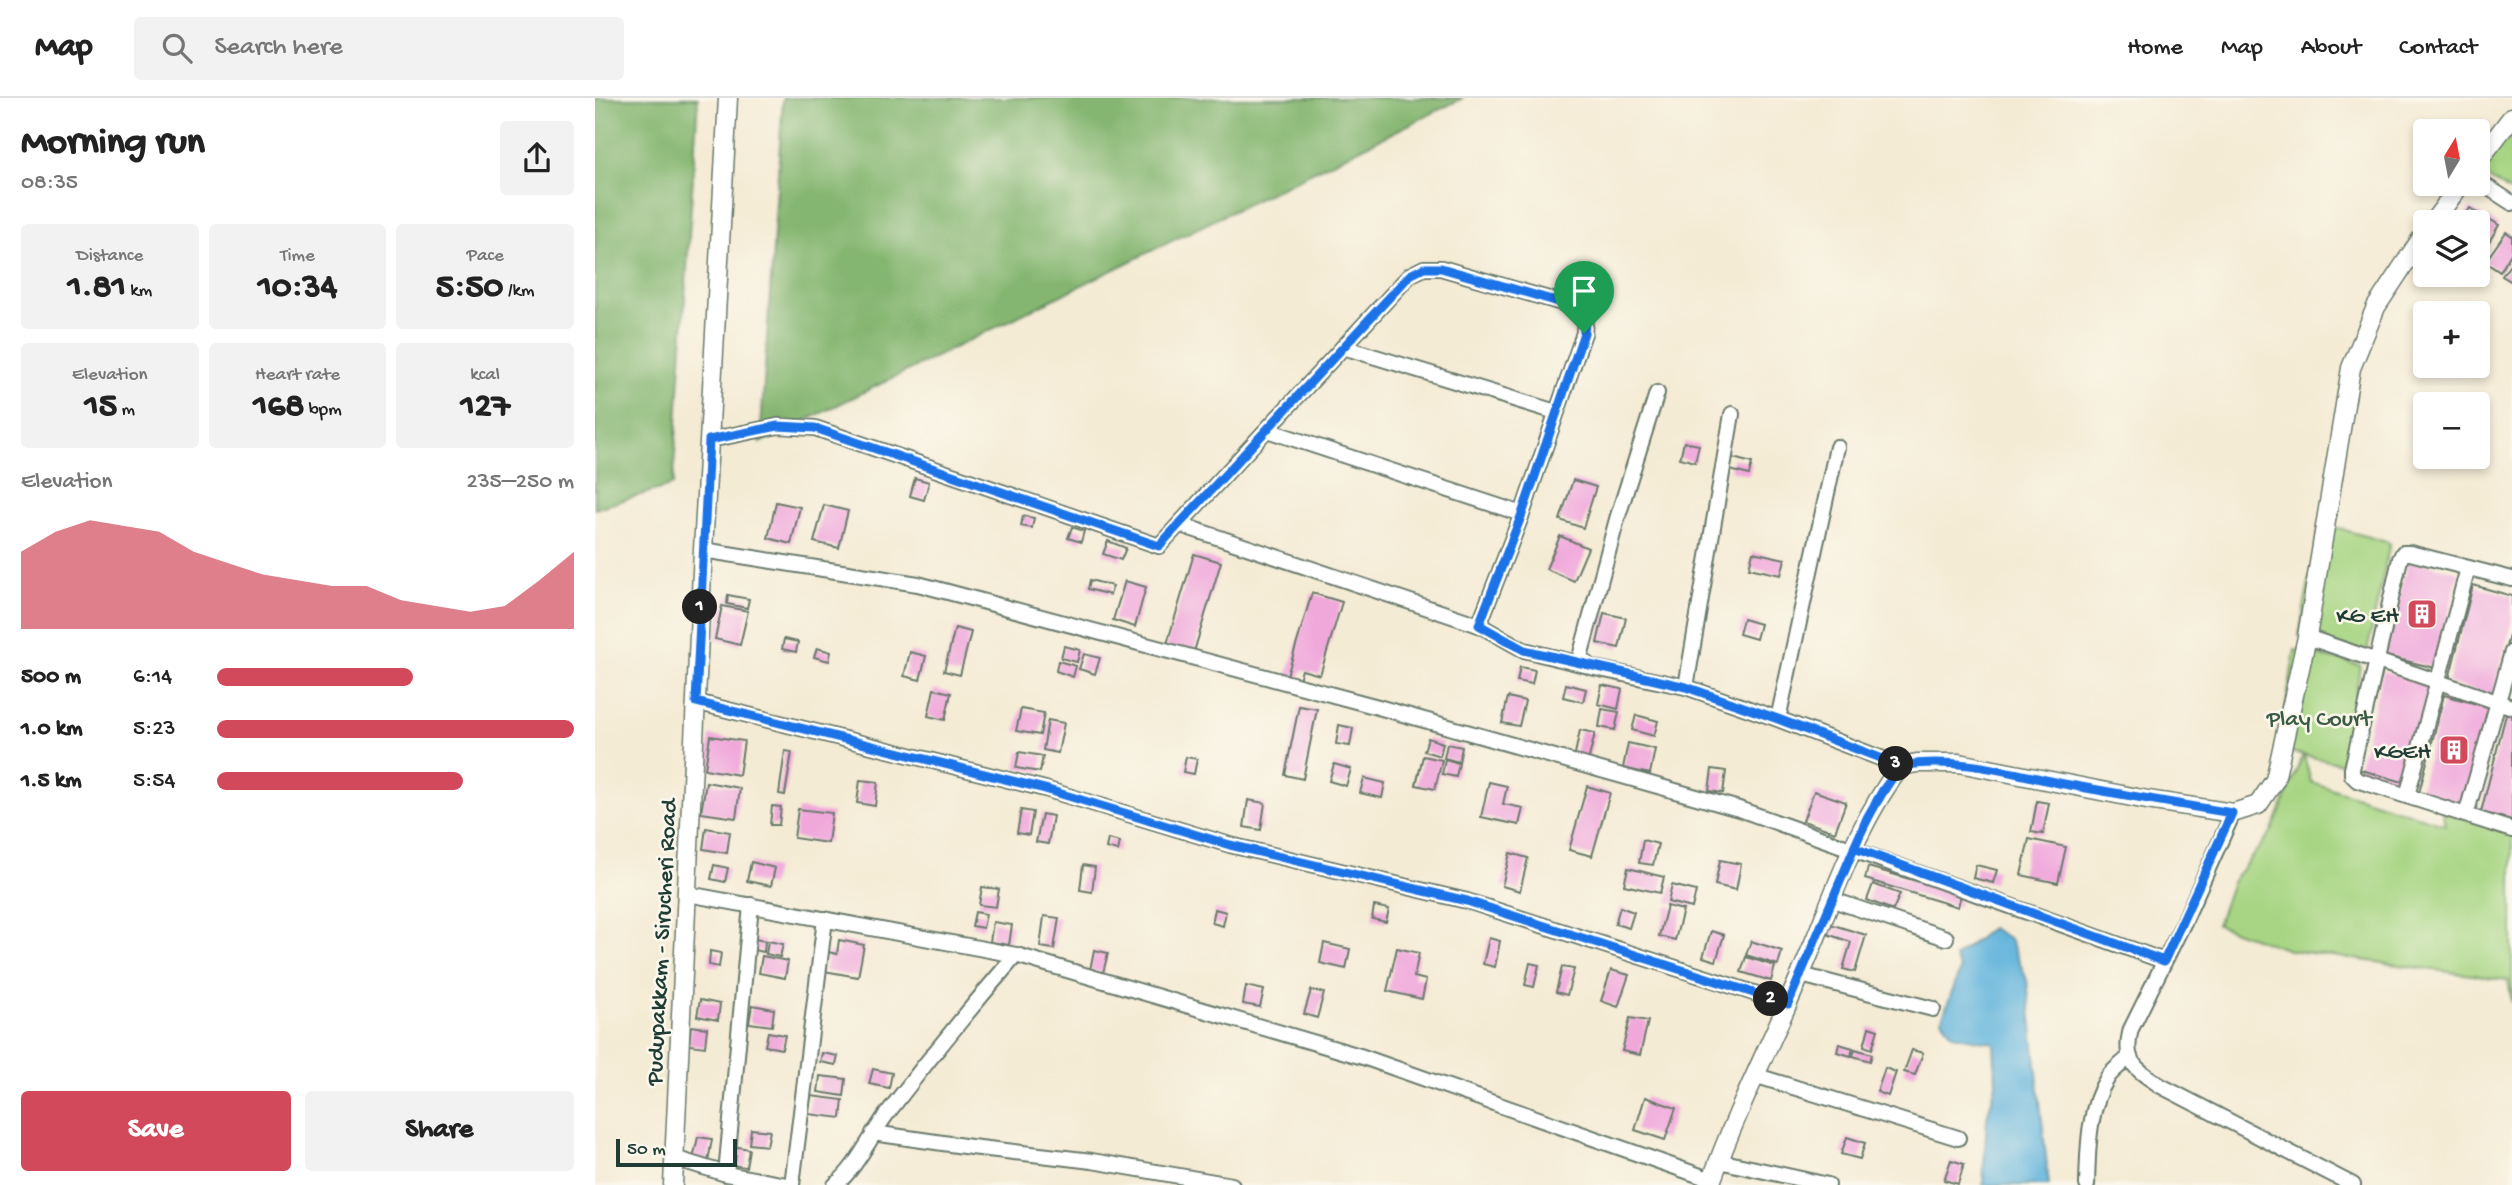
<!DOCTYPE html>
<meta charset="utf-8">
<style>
body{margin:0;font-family:"Gochi Hand",sans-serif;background:#f2f2f2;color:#222;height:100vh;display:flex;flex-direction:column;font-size:26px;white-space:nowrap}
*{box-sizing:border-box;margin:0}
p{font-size:23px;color:#767676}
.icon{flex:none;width:38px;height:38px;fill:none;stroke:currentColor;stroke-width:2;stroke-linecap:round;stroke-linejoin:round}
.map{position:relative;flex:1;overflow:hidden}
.side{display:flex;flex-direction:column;background:#fff;width:595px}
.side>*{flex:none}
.needle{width:46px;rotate:10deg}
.tools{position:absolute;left:1818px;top:21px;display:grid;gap:14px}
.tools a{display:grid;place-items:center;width:77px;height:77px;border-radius:7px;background:#fff;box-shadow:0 4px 10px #0003;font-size:35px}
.scale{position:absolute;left:21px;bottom:18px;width:121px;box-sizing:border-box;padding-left:7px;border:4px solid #1f3d34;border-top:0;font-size:19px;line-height:24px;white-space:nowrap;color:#1f3d34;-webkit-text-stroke:5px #fbf7ec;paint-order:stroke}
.pin{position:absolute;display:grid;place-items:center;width:60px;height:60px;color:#fff;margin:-72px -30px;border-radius:50% 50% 50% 0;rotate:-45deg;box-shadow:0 0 7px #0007}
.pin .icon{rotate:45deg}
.km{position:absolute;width:35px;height:35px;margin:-18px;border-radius:50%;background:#222;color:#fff;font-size:19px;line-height:35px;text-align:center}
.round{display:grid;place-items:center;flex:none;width:74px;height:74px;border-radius:7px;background:#f2f2f2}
.overview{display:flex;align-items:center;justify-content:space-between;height:119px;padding:0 21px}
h1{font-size:38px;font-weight:800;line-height:52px}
.stats{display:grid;grid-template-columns:repeat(3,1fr);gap:10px;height:119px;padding:7px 21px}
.stats div{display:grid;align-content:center;border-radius:7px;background:#f2f2f2;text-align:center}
.stats b{font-size:35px;font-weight:800}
.stats small{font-size:19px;font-weight:400}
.stats p{font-size:19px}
.chart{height:196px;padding:14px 21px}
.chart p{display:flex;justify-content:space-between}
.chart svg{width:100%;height:126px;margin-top:7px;fill:#d1495b;opacity:.7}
.primary-button{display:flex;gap:14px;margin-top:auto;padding:14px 21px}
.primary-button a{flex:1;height:80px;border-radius:7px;background:#d1495b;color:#fff;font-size:28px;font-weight:800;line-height:80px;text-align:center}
.primary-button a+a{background:#f2f2f2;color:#222}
ul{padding:0 21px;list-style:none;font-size:23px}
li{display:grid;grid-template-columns:112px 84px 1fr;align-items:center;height:52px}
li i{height:18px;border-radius:9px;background:#d1495b}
header{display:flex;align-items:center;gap:42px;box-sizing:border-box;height:98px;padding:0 35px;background:#fff;border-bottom:2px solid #e0e0e0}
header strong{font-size:33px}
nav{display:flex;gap:38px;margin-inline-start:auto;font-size:24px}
.search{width:490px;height:63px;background:#f2f2f2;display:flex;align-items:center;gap:18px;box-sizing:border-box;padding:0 24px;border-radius:7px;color:#767676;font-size:26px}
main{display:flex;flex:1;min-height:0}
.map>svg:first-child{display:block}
.green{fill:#a7d583;stroke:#63895c;stroke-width:2}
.forest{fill:#85b671;stroke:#527a52;stroke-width:2}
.water{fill:#61b3dc;stroke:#407888;stroke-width:2}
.building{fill:#f0a8db}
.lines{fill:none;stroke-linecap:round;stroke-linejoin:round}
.minor-casing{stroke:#6a7a6c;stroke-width:18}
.tertiary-casing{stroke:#6a7a6c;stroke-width:21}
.minor{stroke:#fff;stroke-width:14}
.tertiary{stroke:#fff;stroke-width:18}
.route-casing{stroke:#fff;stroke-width:14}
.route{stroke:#1a73e8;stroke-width:9}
.labels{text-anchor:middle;stroke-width:5;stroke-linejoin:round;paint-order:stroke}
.poi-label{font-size:24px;fill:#1f3d34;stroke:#fbf7ec;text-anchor:end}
.park-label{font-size:24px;fill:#3a5b44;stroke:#fbf7ec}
.street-label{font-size:24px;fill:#1f3d34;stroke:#fbf7ec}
</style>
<header>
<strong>Map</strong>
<div class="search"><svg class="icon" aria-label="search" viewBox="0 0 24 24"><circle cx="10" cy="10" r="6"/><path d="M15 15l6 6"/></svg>Search here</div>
<nav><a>Home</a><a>Map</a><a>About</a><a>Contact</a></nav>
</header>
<main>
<section class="side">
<div class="overview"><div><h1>Morning run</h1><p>08:35</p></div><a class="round"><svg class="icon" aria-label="share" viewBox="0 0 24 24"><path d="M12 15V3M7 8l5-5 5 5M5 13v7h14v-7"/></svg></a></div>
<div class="stats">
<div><p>Distance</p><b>1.81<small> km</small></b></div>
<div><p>Time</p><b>10:34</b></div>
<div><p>Pace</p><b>5:50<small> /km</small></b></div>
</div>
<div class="stats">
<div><p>Elevation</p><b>15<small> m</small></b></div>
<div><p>Heart rate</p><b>168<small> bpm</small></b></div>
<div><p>kcal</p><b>127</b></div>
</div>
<div class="chart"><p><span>Elevation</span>235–250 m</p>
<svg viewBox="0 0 160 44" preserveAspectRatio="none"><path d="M0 44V17L10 10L20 6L30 8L40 10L50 17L60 21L70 25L80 27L90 29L100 29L110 34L120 36L130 38L140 36L150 27L160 17V44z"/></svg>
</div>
<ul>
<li><b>500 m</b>6:14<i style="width:55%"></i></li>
<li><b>1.0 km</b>5:23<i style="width:100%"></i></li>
<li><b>1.5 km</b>5:54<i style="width:69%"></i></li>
</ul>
<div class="primary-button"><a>Save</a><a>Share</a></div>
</section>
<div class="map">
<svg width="1917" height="1087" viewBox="0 0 1917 1087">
<rect width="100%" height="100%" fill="#fbf7ec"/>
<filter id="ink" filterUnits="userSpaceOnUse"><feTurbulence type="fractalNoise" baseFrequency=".0143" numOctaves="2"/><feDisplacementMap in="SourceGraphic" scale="14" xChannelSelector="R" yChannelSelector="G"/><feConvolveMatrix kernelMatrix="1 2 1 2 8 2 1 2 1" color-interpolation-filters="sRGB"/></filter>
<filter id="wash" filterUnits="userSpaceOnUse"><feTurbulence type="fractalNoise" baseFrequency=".00686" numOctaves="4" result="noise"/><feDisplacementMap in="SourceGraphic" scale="28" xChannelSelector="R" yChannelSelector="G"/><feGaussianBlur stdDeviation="1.57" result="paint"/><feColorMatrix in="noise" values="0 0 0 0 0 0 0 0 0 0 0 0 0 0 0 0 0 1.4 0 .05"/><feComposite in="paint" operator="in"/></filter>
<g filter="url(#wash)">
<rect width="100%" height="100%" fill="#f4ebd4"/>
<!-- green -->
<g class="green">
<polygon points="1917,26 1917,95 1883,73 1883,70"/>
<polygon points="1725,425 1795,445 1772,554 1704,538"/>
<polygon points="1700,552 1765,567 1751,667 1709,657 1716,684 1851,727 1847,714 1917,736 1917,905 1913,882 1694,852 1622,827 1637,784 1677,733 1708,657 1684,651"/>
</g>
<!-- forest -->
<g class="forest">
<polygon points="0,0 103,0 78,387 0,411"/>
<polygon points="188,0 868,0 165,345"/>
</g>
<!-- water -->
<polygon class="water" points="1396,830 1415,841 1432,882 1454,1087 1388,1087 1392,1019 1401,986 1399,945 1358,937 1347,921 1365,872 1360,859"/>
<g id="blocks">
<!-- building -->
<g class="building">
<polygon points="1875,110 1888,118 1885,124 1866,124"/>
<polygon points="1891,119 1904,127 1885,159 1883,158 1883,131"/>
<polygon points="1911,134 1917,138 1917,154 1905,174 1890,164"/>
<polygon points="1917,164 1917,184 1907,178"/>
<polygon points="1089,344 1104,347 1100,364 1085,360"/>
<polygon points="1138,360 1157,365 1154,377 1135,372"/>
<polygon points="320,380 334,384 329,402 315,398"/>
<polygon points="978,382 1001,389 988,430 965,422"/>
<polygon points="181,404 205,409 196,446 173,440"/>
<polygon points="229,407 253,413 244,450 219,444"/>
<polygon points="428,418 439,420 437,430 426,428"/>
<polygon points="477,429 489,433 486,444 473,440"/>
<polygon points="965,438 993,450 979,483 951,471"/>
<polygon points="513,443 531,450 526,462 508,456"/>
<polygon points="1158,454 1190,461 1186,477 1154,470"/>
<polygon points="599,456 626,464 598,557 571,549"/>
<polygon points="1813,461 1864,474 1840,570 1791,558"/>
<polygon points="495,482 518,488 515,497 493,491"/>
<polygon points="530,483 551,489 540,529 518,522"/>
<polygon points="1878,487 1917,498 1917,527 1897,598 1853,585"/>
<polygon points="717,495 747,504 725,577 707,572 703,584 691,581"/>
<polygon points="133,497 154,501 152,510 132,506"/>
<polygon points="127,508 153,513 145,547 120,541"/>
<polygon points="1009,515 1031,520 1024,550 1002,545"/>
<polygon points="1148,521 1165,526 1161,541 1144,536"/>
<polygon points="360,530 376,534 365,577 349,573"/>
<polygon points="189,541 203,544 201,554 187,551"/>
<polygon points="469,548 485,552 482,564 466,560"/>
<polygon points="222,550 236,554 234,563 219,559"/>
<polygon points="315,554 331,558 325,582 309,578"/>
<polygon points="489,556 505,560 500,576 484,571"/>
<polygon points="463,563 481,568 478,579 461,573"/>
<polygon points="925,569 940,572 937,586 922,583"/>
<polygon points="1788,573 1835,586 1808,684 1763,671"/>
<polygon points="971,586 991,591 988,604 968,599"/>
<polygon points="1007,587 1027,591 1023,611 1003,606"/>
<polygon points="339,591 356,595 350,622 333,618"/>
<polygon points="1849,597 1896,610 1868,708 1824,695"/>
<polygon points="913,599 930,603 924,628 907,625"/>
<polygon points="704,608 722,611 708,681 690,677"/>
<polygon points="426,611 449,615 445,637 421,633"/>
<polygon points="1007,611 1024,614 1020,632 1004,629"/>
<polygon points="1911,616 1917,617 1917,722 1886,714"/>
<polygon points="1041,617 1063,623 1059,638 1037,632"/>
<polygon points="453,622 469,625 463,655 448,652"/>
<polygon points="744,627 758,630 755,648 741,646"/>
<polygon points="985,632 1000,635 993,664 979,661"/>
<polygon points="115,638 149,643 144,677 110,671"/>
<polygon points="833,640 848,645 845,658 829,653"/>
<polygon points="1033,645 1060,651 1055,676 1028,670"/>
<polygon points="852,646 867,649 864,664 849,660"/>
<polygon points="190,653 197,654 190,697 184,696"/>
<polygon points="424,654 448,658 445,674 421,670"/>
<polygon points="828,658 847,662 840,691 821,687"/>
<polygon points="591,659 602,661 599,676 588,674"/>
<polygon points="850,662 864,665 861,679 847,676"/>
<polygon points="739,666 756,671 751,688 734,683"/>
<polygon points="1117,671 1131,673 1128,695 1114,693"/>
<polygon points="769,680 790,685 787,700 765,695"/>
<polygon points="265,682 283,684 280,708 262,705"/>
<polygon points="111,684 145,690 141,720 106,715"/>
<polygon points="894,684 912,688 908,706 928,710 924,727 886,719"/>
<polygon points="992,688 1015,695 997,758 974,752"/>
<polygon points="1219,693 1251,704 1240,734 1208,723"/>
<polygon points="653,702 670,705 666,732 649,729"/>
<polygon points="1442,703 1454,705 1448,736 1436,734"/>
<polygon points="177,708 186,709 184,727 175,727"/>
<polygon points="203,711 237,715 233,745 199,740"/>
<polygon points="426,712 438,714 434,737 422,735"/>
<polygon points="447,716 458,718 453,746 441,744"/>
<polygon points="111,730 135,734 132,755 108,751"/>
<polygon points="513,741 525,744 523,753 511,750"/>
<polygon points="1434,741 1471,749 1463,785 1426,777"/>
<polygon points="1048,742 1063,746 1058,767 1044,765"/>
<polygon points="915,755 933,760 925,793 907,788"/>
<polygon points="1125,762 1146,766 1141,792 1120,787"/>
<polygon points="156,764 180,770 176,788 152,783"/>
<polygon points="119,767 133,770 130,784 116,781"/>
<polygon points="488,767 500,769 497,794 485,792"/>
<polygon points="1381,767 1402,772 1398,785 1378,780"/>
<polygon points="1273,769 1366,796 1363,809 1270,781"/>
<polygon points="1033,770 1069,779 1065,795 1029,787"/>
<polygon points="1278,786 1305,796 1298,812 1272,802"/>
<polygon points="1077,787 1101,793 1097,810 1073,804"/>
<polygon points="387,789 404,791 401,809 384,807"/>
<polygon points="779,808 794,811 791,824 777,821"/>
<polygon points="1072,808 1088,812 1080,842 1064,838"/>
<polygon points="1025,809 1039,814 1034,830 1020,826"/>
<polygon points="620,811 631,814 628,828 617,825"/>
<polygon points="380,814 391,816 388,830 377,828"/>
<polygon points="449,818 464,820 459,851 445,849"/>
<polygon points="398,824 417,827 414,847 395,844"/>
<polygon points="1235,826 1271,837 1260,874 1248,871 1256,844 1232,836"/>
<polygon points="1116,833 1129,837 1121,863 1108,859"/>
<polygon points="155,840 170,843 169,854 153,851"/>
<polygon points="894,840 905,843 900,869 888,866"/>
<polygon points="244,842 269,847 263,879 229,873 233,854 242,856"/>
<polygon points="173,843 188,846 185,859 171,856"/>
<polygon points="1156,843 1187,853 1183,867 1151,857"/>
<polygon points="729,845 755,851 751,871 725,865"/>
<polygon points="802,850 824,855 819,879 831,882 827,901 792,893"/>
<polygon points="499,852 513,855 508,875 495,872"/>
<polygon points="115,853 126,855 124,869 114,867"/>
<polygon points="167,858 193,863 190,880 164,875"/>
<polygon points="1151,859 1180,868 1176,883 1146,874"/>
<polygon points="935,865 944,867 939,889 930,887"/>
<polygon points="967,869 979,871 972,897 961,894"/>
<polygon points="1016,872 1034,877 1023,909 1006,903"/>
<polygon points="651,888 669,892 665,909 648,906"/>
<polygon points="716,892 729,895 722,920 709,916"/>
<polygon points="105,902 125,906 123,922 102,918"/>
<polygon points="157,907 179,911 177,928 154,925"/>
<polygon points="1035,920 1053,923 1045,957 1027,953"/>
<polygon points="96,928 112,930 110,949 94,947"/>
<polygon points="1274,929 1283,932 1277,951 1269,948"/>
<polygon points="173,934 190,937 187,951 170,948"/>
<polygon points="1244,946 1258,950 1256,958 1242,954"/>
<polygon points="1260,951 1277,956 1275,963 1258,958"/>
<polygon points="1317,952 1328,955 1320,977 1309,974"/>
<polygon points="227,955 243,958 241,967 225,964"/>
<polygon points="1290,970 1301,974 1293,998 1282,994"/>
<polygon points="278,971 297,975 294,990 274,986"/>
<polygon points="225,978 251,981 249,998 223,994"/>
<polygon points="216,998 248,1002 246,1020 213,1016"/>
<polygon points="1050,999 1081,1010 1070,1042 1040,1032"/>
<polygon points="156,1031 175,1033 172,1048 154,1046"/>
<polygon points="103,1039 117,1041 113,1064 98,1061"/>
<polygon points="1252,1039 1270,1045 1265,1061 1246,1056"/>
<polygon points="138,1048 154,1051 151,1069 135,1067"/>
<polygon points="1356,1062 1369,1066 1363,1086 1349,1082"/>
</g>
</g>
</g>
<g filter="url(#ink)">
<use href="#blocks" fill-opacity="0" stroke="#6a7a6c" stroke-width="2"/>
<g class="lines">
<!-- minor casing -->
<g class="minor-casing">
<g id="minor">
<polyline points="1883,83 1917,105"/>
<polyline points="748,249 961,314"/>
<polyline points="1062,295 1022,421 985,559 995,569 1091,589 1183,621 1306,668"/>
<polyline points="672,332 927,416"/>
<polyline points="114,342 183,328 220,330 564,448 815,177 829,170 846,170 981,209 990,219 989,235 927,416 884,527"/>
<polyline points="586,427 884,527 929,552 994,568"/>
<polyline points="108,452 323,486 783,609 1144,711 1569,863"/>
<polyline points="1917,481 1815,455 1808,455 1805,461 1757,671 1757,677 1762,682 1917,732"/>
<polyline points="1712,539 1917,609"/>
<polyline points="1091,589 1137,316"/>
<polyline points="101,604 450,691 635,747 872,803 1193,906"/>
<polyline points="1183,621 1242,349"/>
<polyline points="1812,698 1873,470"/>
<path d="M1638 715 1589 824 1536 931C1527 964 1541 971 1566 988L1758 1087"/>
<polyline points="1871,717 1917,554"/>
<polyline points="93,796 421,857 768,959 1117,1082"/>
<polyline points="1235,801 1351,840"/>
<polyline points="1206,877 1338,911"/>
<polyline points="1159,977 1363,1040"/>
<polyline points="278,1035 376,1049 497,1063 637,1087"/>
<polyline points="79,1060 131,1076 191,1087"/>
<polyline points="1124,1063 1233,1087"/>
<polyline points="131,1076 156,807"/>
<polyline points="197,1087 230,821"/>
<path d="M240 1087C260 1072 276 1038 291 1017 333 962 376 909 421 857"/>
<path d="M1492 1087C1493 1051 1493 1010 1513 979 1518 972 1527 966 1533 960"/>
</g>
</g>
<!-- tertiary casing -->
<g class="tertiary-casing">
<g id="tertiary">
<polyline points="1883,63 1917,19"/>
<polyline points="1838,124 1866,86"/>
<polyline points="78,1087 108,452 133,0"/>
<path d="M1115 1087C1140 1016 1174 949 1204 880 1236 808 1258 730 1306 668L1322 665H1364L1552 702 1638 715 1663 707 1680 682 1712 539 1756 270 1781 209 1830 135"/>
</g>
</g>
<!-- minor -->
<use href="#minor" class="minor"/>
<!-- tertiary -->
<use href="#tertiary" class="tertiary"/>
</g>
</g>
<g class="lines" filter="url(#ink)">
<!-- route casing -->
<g class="route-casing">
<path id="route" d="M989 235 990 219 981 209 846 170H829L815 177 564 448 220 330 183 328 114 342 101 604 450 691 635 747 872 803 1193 906 1272 720 1288 692 1306 668C1361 658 1416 675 1469 686 1525 696 1581 706 1637 715L1569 863 1259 750C1272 720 1286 694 1306 668L1183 621 1091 589 929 552 884 527 927 416 989 235"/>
</g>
<!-- route -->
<use href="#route" class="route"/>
</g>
<!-- icons -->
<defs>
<g id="building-square" transform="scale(1.575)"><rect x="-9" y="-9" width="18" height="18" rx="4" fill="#d1495b" stroke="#fbf7ec"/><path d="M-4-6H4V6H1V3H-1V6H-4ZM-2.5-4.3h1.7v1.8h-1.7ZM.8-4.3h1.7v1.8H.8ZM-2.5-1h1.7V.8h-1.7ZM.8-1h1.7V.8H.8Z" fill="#fff"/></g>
</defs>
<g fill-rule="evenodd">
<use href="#building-square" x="1827" y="516"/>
<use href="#building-square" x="1859" y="652"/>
</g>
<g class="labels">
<!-- poi labels -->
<g class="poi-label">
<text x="1804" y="524">KG EH</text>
<text x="1836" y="660">KGEH</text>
</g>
<!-- park labels -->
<g class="park-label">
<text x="1724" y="627">Play Court</text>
</g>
<!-- street labels -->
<g class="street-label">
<text transform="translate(65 844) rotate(-87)" y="8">Pudupakkam - Sirucheri Road</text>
</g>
</g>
</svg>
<div class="tools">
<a><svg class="needle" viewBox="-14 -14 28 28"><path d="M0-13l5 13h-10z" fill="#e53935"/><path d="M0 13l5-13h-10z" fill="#767676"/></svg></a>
<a><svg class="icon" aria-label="layers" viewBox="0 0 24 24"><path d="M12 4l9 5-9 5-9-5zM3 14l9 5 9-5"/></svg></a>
<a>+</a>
<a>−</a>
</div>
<div class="scale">50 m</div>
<div class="pin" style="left:989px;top:235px;background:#1e9e55"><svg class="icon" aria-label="arrive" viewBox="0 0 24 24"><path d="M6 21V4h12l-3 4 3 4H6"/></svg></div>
<b class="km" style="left:105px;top:509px">1</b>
<b class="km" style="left:1176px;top:901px">2</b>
<b class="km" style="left:1301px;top:666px">3</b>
</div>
</main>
